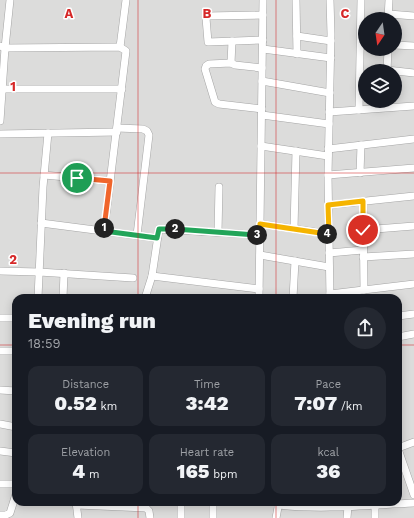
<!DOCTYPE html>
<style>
body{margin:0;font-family:"Work Sans",sans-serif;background:#242831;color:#f1f3f6;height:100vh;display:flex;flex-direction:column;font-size:15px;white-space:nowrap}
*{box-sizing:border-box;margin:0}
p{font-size:13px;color:#9ea1a6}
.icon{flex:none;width:22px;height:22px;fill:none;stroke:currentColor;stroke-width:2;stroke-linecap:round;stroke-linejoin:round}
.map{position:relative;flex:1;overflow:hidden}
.panel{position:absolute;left:12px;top:294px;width:390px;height:212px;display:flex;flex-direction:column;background:#171b24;border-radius:12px;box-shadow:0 2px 10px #0003}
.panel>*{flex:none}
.needle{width:26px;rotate:193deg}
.buttons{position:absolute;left:358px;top:12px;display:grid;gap:8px}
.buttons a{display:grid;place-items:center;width:44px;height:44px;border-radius:50%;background:#171b24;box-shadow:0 2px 10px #0003;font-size:20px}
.pin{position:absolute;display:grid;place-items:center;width:34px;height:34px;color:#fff;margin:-17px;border:2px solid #fff;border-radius:50%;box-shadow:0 1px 4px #0007}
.km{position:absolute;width:20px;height:20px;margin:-10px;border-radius:50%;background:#222;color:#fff;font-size:11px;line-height:20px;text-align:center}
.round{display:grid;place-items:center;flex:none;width:42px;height:42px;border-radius:21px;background:#242831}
.overview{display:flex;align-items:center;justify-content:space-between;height:68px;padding:0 16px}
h1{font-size:22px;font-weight:800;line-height:30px}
.metrics{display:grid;grid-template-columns:repeat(3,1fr);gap:6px;height:68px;padding:4px 16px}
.metrics div{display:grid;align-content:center;border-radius:10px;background:#242831;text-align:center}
.metrics b{font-size:20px;font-weight:800}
.metrics small{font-size:11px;font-weight:400}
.metrics p{font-size:11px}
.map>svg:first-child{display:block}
.residential{fill:#dcdcdb;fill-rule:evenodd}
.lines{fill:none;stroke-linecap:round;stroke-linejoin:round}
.minor-casing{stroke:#a5a5a5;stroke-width:8}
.minor{stroke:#fff;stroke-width:7}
.split-1-casing{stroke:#fff;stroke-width:8}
.split-2-casing{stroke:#fff;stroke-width:8}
.split-3-casing{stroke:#fff;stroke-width:8}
.split-4-casing{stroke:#fff;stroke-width:8}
.split-5-casing{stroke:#fff;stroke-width:8}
.split-1{stroke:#f0652b;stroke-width:5}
.split-2{stroke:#22a559;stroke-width:5}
.split-3{stroke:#22a559;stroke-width:5}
.split-4{stroke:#f5b400;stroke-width:5}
.split-5{stroke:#f5b400;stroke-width:5}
.grid{fill:none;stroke:#d62828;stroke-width:1;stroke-opacity:0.55}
.grid-label{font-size:13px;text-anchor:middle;font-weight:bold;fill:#d62828;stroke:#fff;stroke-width:3;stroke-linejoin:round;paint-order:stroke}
</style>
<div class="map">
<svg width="414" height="518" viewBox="0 0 414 518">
<rect width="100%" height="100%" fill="#efeee5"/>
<!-- residential -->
<path class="residential" d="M0 0H414V518H0ZM365 19H395V49H365ZM365 71H395V101H365ZM16 298H398V502H16Z"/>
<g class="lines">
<!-- minor casing -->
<g class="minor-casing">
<g id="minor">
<polyline points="296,0 297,54"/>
<polyline points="389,14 414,16"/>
<polyline points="388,19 389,0"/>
<polyline points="297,36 331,41"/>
<polyline points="263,40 208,42 206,18 207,16 263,15"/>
<polyline points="395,45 414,46"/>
<polyline points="0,46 5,48 120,47 126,51 104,231"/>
<polyline points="120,47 126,0"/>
<polyline points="263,49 331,58"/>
<polyline points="231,63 232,41"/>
<polyline points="387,70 414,73"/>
<polyline points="387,71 388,49"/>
<polyline points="262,81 330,93"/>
<polyline points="2,89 122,89"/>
<polyline points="262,109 219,104 215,102 205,69 206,66 209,64 231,63 235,65 262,68"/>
<polyline points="359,110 361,0"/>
<polyline points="329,112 414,106"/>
<polyline points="262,115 329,124"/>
<polyline points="0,121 5,48 10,0"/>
<polyline points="117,128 143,129 147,131 149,135 137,235"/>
<polyline points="0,134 117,132"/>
<polyline points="261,146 328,156"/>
<polyline points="328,149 414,139"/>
<polyline points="360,173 361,145"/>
<polyline points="44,175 110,181"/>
<polyline points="328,175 414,168"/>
<polyline points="363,201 364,290"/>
<polyline points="328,205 414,196"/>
<polyline points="41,223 157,238"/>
<polyline points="260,224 329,234"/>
<polyline points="294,229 296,151"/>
<polyline points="363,230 414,226"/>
<polyline points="218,232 219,187"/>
<polyline points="329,253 363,250"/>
<polyline points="260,255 329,267"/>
<polyline points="363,257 414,254"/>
<polyline points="0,271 39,272 133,278"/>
<polyline points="152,276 259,289"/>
<polyline points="330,294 414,284"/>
<polyline points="38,298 43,187 48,133"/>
<polyline points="63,298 64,273"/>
<polyline points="145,298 152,276 159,229 260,235"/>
<polyline points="259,298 263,0"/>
<polyline points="293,298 295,261"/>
<polyline points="330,298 328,175 331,34 330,0"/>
<polyline points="398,316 414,314"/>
<polyline points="0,318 16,318"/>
<polyline points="398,337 414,334"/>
<polyline points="0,351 16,351"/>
<polyline points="0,390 16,391"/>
<polyline points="0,424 16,427"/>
<polyline points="398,448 414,442"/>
<polyline points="398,449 414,495"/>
<polyline points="0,451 16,453"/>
<polyline points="0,484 16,484"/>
<polyline points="76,502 78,518"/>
<polyline points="213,502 213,518"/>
<polyline points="77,505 146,508 149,511 150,518"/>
<path d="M278 505C323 510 369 505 414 503"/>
<polyline points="375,505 375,518"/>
<polyline points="0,515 6,515 10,513 16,494"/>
<polyline points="181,518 181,502"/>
<polyline points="276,518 279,502"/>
<polyline points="347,518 348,506"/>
</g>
</g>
<!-- minor -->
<use href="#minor" class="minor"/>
</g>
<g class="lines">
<!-- split-1 casing -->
<g class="split-1-casing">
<polyline id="split-1" points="77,178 110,181 104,228"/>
</g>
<!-- split-2 casing -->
<g class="split-2-casing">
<polyline id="split-2" points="104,228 104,231 157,238 159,229 175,229"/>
</g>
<!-- split-3 casing -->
<g class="split-3-casing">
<polyline id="split-3" points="175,229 257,235"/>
</g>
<!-- split-4 casing -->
<g class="split-4-casing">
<polyline id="split-4" points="257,235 260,235 260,224 327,234"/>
</g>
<!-- split-5 casing -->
<g class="split-5-casing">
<polyline id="split-5" points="327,234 329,234 328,205 363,201 363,230"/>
</g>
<!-- split-1 -->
<use href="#split-1" class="split-1"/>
<!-- split-2 -->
<use href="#split-2" class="split-2"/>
<!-- split-3 -->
<use href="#split-3" class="split-3"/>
<!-- split-4 -->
<use href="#split-4" class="split-4"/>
<!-- split-5 -->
<use href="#split-5" class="split-5"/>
</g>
<!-- grid -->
<path class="grid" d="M138 0V298M276 0V298M0 173H414M0 345H16M398 345H414M138 502V518M276 502V518"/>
<g class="grid-label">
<text x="69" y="18">A</text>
<text x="207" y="18">B</text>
<text x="345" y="18">C</text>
<text x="13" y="91">1</text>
<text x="13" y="264">2</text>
</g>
</svg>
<div class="buttons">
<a><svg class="needle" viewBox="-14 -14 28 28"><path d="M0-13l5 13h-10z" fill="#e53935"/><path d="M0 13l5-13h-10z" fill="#9ea1a6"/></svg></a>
<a><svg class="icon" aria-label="layers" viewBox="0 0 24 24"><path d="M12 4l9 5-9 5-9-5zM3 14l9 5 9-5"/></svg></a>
</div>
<div class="pin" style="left:77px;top:178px;background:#1e9e55"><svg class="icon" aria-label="arrive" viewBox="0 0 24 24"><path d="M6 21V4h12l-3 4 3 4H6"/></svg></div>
<div class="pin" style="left:363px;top:230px;background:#d93025"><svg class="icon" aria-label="check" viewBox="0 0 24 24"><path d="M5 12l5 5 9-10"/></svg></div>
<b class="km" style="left:104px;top:228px">1</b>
<b class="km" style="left:175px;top:229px">2</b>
<b class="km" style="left:257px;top:235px">3</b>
<b class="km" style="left:327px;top:234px">4</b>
<section class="panel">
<div class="overview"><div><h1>Evening run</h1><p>18:59</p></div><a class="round"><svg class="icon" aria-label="share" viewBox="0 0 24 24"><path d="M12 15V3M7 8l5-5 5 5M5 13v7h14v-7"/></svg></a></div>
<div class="metrics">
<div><p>Distance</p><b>0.52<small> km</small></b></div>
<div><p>Time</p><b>3:42</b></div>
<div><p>Pace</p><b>7:07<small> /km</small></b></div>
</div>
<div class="metrics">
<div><p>Elevation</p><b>4<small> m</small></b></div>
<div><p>Heart rate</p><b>165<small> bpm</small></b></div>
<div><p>kcal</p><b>36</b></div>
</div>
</section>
</div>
